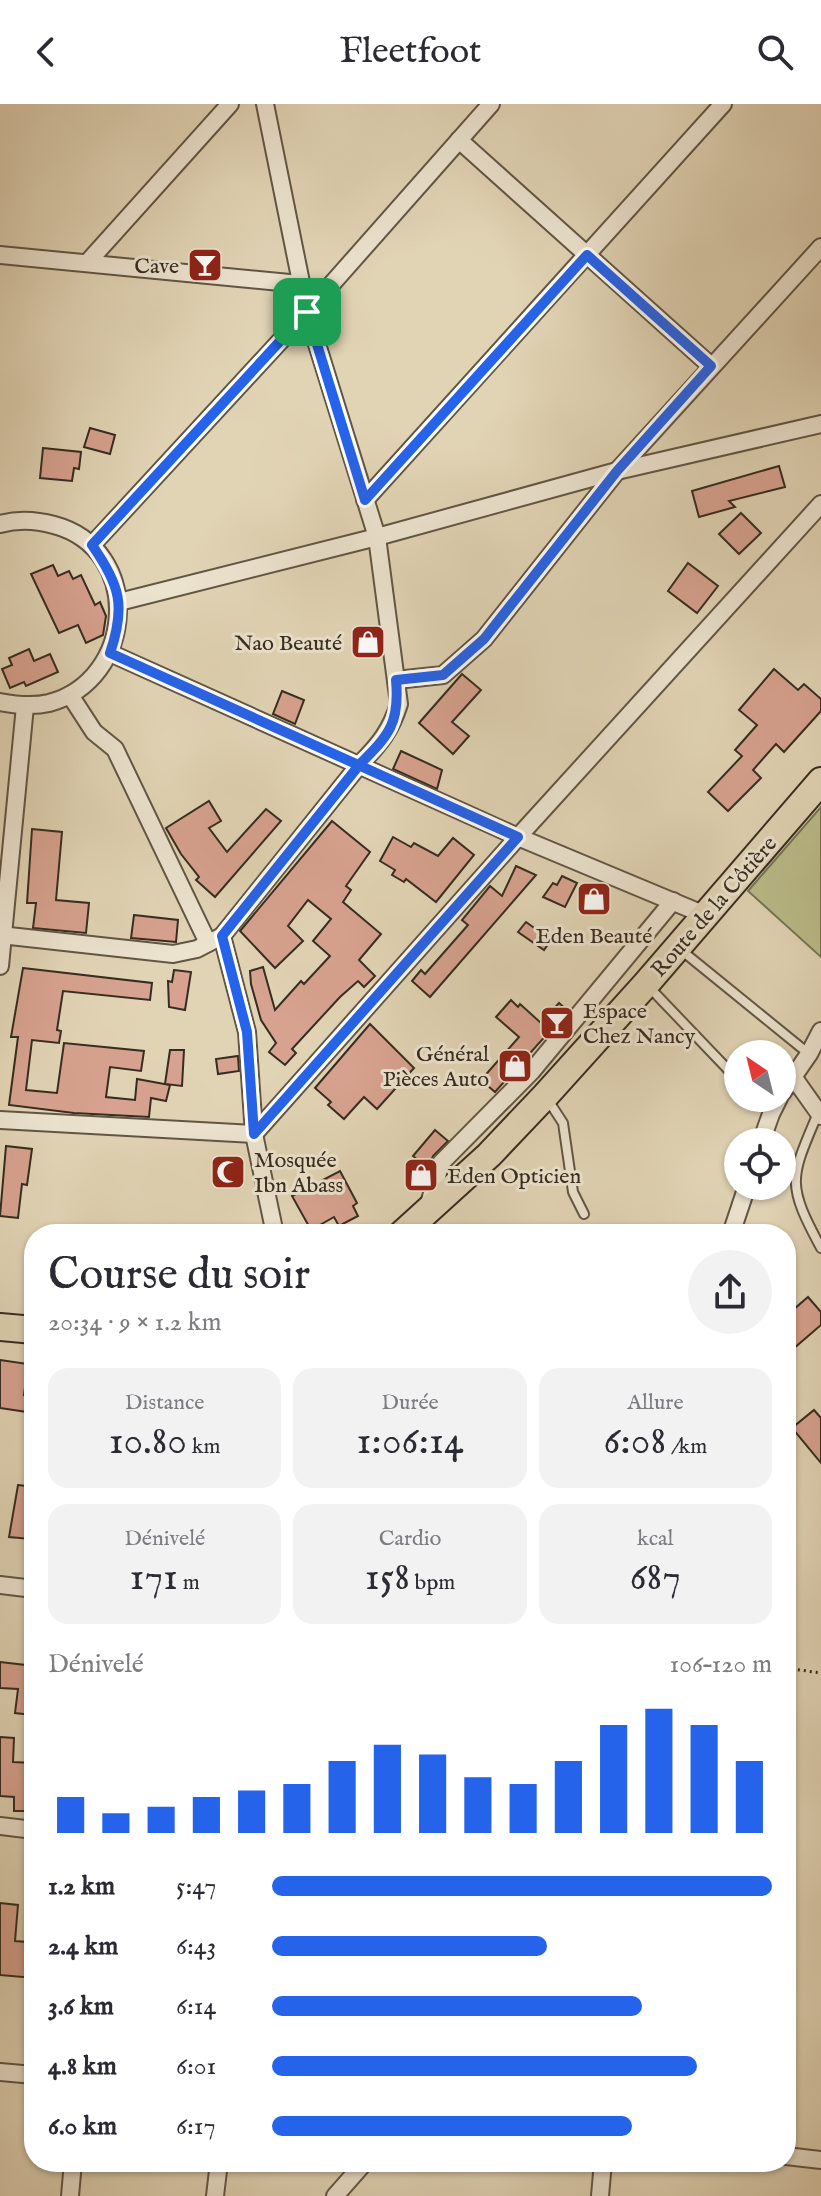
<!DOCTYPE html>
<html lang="fr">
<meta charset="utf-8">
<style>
body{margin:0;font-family:"IM FELL English",serif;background:#f2f2f3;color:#2b2b33;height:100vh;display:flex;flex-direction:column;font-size:30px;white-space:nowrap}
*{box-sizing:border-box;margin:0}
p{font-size:26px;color:#7c7c81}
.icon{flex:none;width:44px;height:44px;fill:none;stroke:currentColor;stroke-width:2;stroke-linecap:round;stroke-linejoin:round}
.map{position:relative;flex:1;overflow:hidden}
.details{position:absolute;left:24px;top:1120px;width:772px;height:948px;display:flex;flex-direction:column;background:#fff;border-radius:32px;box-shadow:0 2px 6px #0004}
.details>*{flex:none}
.needle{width:52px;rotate:325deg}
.tools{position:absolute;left:724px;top:936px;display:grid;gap:16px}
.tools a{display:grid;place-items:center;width:72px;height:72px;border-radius:50%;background:#fff;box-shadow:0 2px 6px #0004;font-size:40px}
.pin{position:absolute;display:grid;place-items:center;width:68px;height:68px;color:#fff;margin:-34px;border-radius:16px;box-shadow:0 4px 12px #0006}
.round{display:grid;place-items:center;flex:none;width:84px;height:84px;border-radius:42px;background:#f2f2f3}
.overview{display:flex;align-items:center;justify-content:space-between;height:136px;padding:0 24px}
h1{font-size:44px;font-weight:600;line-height:60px}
.metrics{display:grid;grid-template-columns:repeat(3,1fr);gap:12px;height:136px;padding:8px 24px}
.metrics div{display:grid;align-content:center;border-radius:20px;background:#f2f2f3;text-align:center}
.metrics b{font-size:40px;font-weight:600}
.metrics small{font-size:22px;font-weight:400}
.metrics p{font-size:22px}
.chart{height:224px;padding:16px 24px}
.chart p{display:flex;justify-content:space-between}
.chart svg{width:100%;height:144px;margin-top:8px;stroke:#2563eb;stroke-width:6}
ul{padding:0 24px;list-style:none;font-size:26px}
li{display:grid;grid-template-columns:128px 96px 1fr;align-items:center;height:60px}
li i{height:20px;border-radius:10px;background:#2563eb}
header{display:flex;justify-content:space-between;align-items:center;height:104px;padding:0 24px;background:#fff;font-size:36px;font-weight:600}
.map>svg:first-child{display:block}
.green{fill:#babb88;stroke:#787454;stroke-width:2}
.building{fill:#d7a28f;stroke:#362c1f;stroke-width:2}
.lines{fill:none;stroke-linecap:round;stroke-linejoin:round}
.lane-casing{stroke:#615644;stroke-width:12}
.street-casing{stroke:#615644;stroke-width:20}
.primary-casing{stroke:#362c1f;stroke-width:30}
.path{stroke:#362c1f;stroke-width:3;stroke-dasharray:2 4;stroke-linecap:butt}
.lane{stroke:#ece3cf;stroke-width:8}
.street{stroke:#ece3cf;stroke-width:16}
.primary{stroke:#e1d4b5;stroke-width:26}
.route-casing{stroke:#fff;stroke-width:16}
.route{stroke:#2563eb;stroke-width:10}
.labels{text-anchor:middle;stroke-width:6;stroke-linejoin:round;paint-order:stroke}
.poi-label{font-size:22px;fill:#362c1f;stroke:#ece3cf;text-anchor:end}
.street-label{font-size:22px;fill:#362c1f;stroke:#ece3cf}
</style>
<header><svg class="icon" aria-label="back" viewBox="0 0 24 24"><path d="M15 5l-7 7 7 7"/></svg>Fleetfoot<svg class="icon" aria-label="search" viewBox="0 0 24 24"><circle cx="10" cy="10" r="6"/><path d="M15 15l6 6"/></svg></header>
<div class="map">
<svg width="821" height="2092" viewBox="0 0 821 2092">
<rect width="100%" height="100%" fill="#e1d4b5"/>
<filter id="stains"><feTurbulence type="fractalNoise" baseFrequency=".0025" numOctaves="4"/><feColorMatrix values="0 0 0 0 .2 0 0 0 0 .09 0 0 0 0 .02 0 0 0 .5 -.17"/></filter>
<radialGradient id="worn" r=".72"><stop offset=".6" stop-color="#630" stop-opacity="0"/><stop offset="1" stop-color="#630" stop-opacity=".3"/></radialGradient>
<!-- green -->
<polygon class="green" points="821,703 821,853 748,787"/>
<!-- building -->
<g class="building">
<polygon points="90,324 115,331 110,350 84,343"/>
<polygon points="43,344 81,348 79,365 74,364 72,377 40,374"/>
<polygon points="779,362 785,383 729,397 735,403 699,413 692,387"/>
<polygon points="741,409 761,429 739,450 719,430"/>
<polygon points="688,459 718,482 697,509 668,487"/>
<polygon points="53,461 58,472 69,467 73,475 81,471 95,501 100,498 106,512 103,531 86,539 78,521 59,529 31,470"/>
<polygon points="29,545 34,557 50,550 58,568 26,582 24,578 10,584 2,565 12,561 9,554"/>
<polygon points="774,565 798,586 804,580 821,595 821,607 784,648 776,640 753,666 761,674 728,707 708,688 742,652 735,646 757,621 739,606"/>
<polygon points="462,570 481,586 452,618 469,632 453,650 419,619"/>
<polygon points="282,587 304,596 295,620 273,610"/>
<polygon points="401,647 442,666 437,685 393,665"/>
<polygon points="209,697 221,717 209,724 227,748 266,705 281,717 215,793 196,776 199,773 181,750 166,724"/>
<polygon points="332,717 370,748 346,782 351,786 343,798 381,830 359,856 375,872 364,883 358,877 340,893 292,945 296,949 285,961 269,948 276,939 261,916 251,880 250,867 263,863 275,906 301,877 304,880 330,852 313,837 331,815 308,796 288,822 303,837 275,864 240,827"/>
<polygon points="32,725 62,728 56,796 89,799 86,829 33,824 36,799 27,799"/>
<polygon points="393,733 411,743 414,739 438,752 453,734 474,751 436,798 406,775 404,778 392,771 395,766 380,757"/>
<polygon points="516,762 536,771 430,893 412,877 421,866 425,870 468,821 462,816 490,782 502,792"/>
<polygon points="562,772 577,779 565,803 543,793 553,779 557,781"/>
<polygon points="134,811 178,816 176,838 131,834"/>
<polygon points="526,818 551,836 544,846 518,828"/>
<polygon points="23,864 152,879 150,896 63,887 57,926 61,927 59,939 32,936 26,986 57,989 64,939 144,947 141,967 110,963 106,993 135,996 137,975 170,981 166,997 151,994 149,1013 74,1009 9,1001 18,933 11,933"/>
<polygon points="174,866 191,868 185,906 169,903 168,877 172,878"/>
<polygon points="511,896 518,903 520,900 541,919 559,899 568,907 495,988 481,976 519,933 496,913"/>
<polygon points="370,920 414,964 377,1005 364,993 344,1015 328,1001 331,998 315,984"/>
<polygon points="170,946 184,946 182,982 165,980"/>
<polygon points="238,952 239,967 218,970 216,955"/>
<polygon points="435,1026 448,1037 433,1052 428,1065 413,1052"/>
<polygon points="6,1042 32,1045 27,1081 22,1080 18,1114 0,1112"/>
<polygon points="340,1067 357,1099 353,1102 358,1112 339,1122 334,1113 311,1126 292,1092"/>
<polygon points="808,1193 821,1208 821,1221 786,1251 786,1212"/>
<polygon points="0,1256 28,1260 24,1291 34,1292 34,1309 0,1304"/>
<polygon points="814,1306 821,1314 821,1359 792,1324"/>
<polygon points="18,1381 34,1383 31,1435 9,1433"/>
<polygon points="0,1558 34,1562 32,1611 15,1609 18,1585 0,1584"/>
<polygon points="0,1633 14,1634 13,1658 34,1659 34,1707 14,1707 14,1693 0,1692"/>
<polygon points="0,1799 18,1801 15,1837 27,1838 25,1859 34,1860 34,1874 0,1871"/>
</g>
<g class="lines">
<!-- lane casing -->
<g class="lane-casing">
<g id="lane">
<polyline points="681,846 809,950"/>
<polyline points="650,884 738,976"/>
<polyline points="756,994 771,1010"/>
<polyline points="548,996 563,1019 573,1088 584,1110"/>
<path d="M818 1009C790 1075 786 1079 821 1144"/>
</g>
</g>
<!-- street casing -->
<g class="street-casing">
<g id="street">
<polyline points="459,36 711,262"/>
<polyline points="0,151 300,180"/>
<polyline points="87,159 230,0"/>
<polyline points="365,396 723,0"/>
<path d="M0 420C18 415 36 416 54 421 144 445 136 576 49 599 32 603 16 601 0 598"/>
<polyline points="92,441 307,208 491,0"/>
<polyline points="119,498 377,433 617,367 821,320"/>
<polyline points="110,549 518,733 705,811"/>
<polyline points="396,576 443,571 484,535 617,367 821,143"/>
<polyline points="70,591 94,628 115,645 208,839"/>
<path d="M0 831 173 850 197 845 222 832 360 660C379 641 391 626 399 600L377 433 307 208 265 0"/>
<polyline points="222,832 247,928 254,1030 275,1130"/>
<polyline points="0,862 25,602"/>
<polyline points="794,974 821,1012"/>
<polyline points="782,989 809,950 821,927"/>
<polyline points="0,1016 254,1030"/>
<polyline points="254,1030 518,733 821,400"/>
<polyline points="761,1038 771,1010 779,994"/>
<polyline points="428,1103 441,1059 532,967 673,797"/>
<polyline points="731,1130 747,1082"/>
<polyline points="0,1481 34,1485"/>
<polyline points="0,1722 34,1726"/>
<polyline points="0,1968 34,1971"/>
<polyline points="786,2052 821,2056"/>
<polyline points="70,2092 73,2058"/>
<polyline points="215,2092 219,2058"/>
<polyline points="335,2092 365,2058"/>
<polyline points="600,2092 603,2058"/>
</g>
</g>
<!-- primary casing -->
<g class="primary-casing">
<g id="primary">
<polyline points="402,1130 489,1051 545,992 646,880 821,677"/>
<polyline points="0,1223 34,1226"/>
</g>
</g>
<!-- path -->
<polyline class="path" points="786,1564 821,1569"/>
<!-- lane -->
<use href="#lane" class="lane"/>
<!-- street -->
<use href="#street" class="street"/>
<!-- primary -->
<use href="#primary" class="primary"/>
</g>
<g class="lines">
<!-- route casing -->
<g class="route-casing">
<path id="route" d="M307 208 92 441C120 481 126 502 110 549L518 733 254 1030 247 928 222 832 360 660C389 631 400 619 396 576L443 571 484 535 617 367 711 262 587 151 365 396 307 208"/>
</g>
<!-- route -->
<use href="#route" class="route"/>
</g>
<!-- icons -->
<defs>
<g id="bar-square" transform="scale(1.8)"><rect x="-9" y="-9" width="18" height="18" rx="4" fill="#8f2418" stroke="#ece3cf"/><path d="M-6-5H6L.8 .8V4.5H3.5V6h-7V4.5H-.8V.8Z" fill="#fff"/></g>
<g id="shop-square" transform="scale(1.8)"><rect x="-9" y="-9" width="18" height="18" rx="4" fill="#8f2418" stroke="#ece3cf"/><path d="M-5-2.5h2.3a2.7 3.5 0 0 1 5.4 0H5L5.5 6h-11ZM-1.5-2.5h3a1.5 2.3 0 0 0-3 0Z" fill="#fff"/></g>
<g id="mosque-square" transform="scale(1.8)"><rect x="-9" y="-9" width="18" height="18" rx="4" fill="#8f2418" stroke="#ece3cf"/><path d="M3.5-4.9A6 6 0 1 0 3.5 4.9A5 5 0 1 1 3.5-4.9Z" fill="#fff"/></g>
</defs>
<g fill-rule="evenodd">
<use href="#bar-square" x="205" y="161"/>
<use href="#shop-square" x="368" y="538"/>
<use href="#shop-square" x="594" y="795"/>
<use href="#bar-square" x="557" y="919"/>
<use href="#shop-square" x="515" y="962"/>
<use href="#mosque-square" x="228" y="1068"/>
<use href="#shop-square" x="421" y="1071"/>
</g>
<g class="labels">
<!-- poi labels -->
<g class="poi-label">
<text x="179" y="169">Cave</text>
<text x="342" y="546">Nao Beauté</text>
<text x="594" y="839" text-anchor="middle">Eden Beauté</text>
<text x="583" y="914" text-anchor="start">Espace<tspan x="583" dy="25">Chez Nancy</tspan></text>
<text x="489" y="957">Général<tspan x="489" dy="25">Pièces Auto</tspan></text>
<text x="254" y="1063" text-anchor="start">Mosquée<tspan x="254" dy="25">Ibn Abass</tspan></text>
<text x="447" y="1079" text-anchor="start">Eden Opticien</text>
</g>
<!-- street labels -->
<g class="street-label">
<text transform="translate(713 802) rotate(-49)" y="8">Route de la Côtière</text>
</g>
</g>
<rect width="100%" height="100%" filter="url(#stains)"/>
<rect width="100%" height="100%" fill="url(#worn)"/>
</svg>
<div class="tools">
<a><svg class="needle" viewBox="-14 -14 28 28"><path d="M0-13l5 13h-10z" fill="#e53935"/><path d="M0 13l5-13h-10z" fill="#7c7c81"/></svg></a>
<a><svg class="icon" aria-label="locate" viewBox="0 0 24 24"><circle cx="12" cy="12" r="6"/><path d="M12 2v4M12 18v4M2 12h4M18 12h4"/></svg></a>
</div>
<div class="pin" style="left:307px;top:208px;background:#1e9e55"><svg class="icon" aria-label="arrive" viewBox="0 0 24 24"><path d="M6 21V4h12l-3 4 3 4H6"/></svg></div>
<section class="details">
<div class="overview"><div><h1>Course du soir</h1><p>20:34 · 9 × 1.2 km</p></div><a class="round"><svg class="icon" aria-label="share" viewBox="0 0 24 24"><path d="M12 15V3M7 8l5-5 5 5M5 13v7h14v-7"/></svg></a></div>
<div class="metrics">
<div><p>Distance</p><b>10.80<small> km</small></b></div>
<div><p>Durée</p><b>1:06:14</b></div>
<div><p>Allure</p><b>6:08<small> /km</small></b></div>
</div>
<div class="metrics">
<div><p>Dénivelé</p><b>171<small> m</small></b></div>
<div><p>Cardio</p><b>158<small> bpm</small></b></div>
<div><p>kcal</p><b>687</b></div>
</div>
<div class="chart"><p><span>Dénivelé</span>106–120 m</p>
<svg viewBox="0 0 160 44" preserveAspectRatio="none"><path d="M5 44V33M15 44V38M25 44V36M35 44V33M45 44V31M55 44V29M65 44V22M75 44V17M85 44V20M95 44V27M105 44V29M115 44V22M125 44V11M135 44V6M145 44V11M155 44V22"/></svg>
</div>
<ul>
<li><b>1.2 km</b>5:47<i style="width:100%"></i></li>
<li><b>2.4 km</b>6:43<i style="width:55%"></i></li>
<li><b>3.6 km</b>6:14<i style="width:74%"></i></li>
<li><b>4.8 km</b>6:01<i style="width:85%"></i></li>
<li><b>6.0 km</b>6:17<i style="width:72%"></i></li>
</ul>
</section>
</div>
